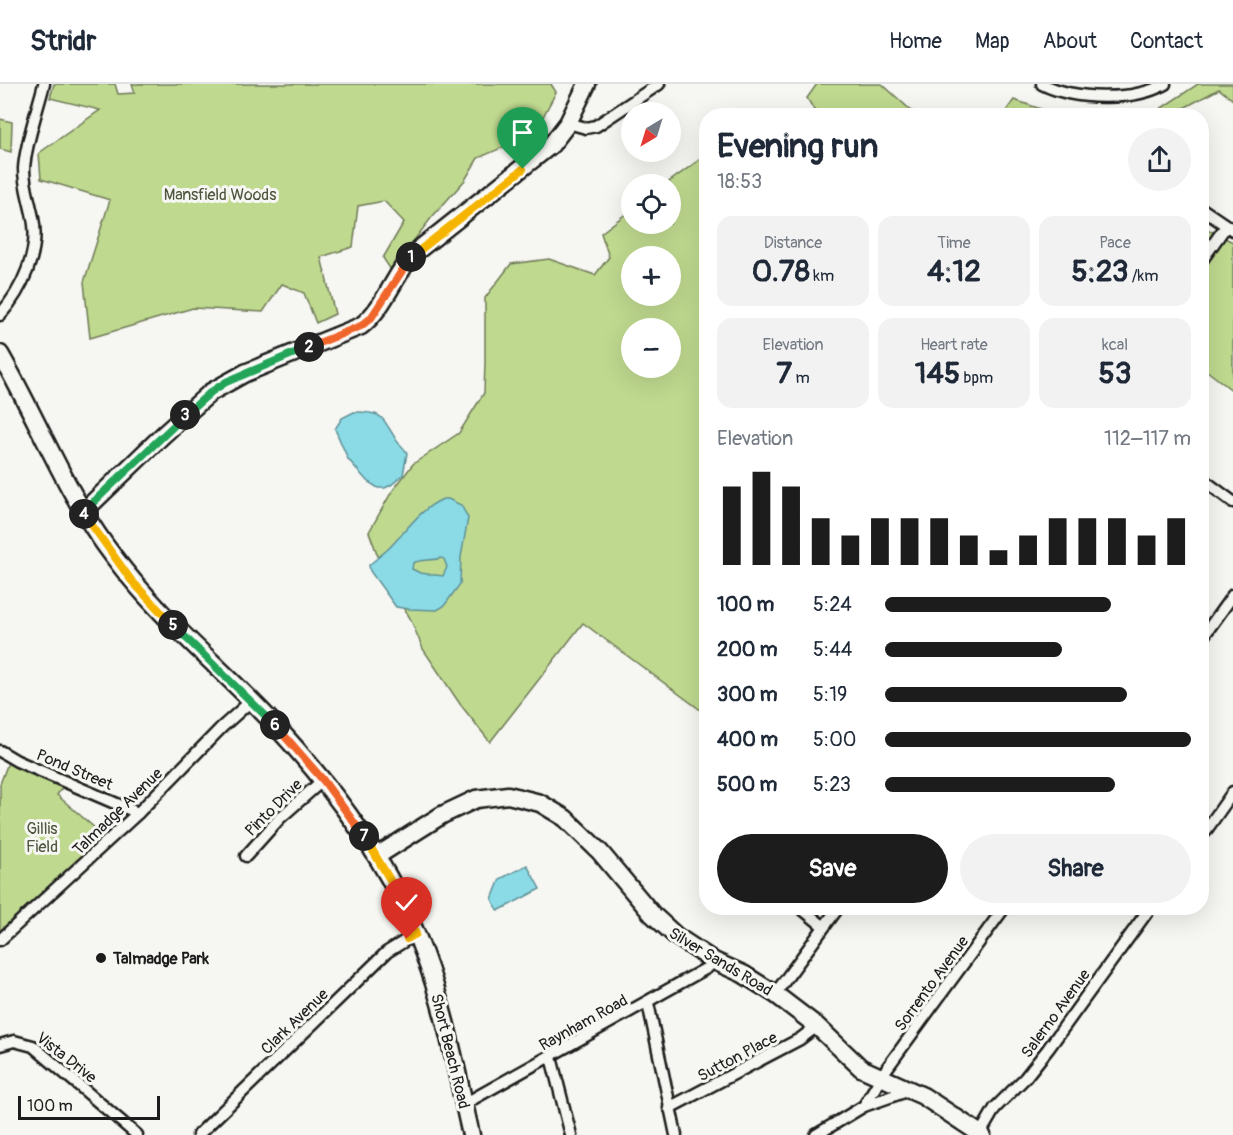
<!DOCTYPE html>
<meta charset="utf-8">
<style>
body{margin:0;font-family:Pangolin,sans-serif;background:#f2f2f3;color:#1f2937;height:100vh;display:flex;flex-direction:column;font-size:22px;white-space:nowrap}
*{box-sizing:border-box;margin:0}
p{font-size:20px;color:#747a83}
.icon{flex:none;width:33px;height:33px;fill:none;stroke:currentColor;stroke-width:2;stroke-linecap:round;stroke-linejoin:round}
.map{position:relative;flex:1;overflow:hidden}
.details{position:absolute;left:699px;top:24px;width:510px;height:807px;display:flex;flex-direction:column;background:#fff;border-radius:24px;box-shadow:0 6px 24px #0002}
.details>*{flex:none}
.needle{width:39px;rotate:218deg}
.buttons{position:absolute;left:621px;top:18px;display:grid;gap:12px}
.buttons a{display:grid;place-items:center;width:60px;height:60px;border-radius:50%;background:#fff;box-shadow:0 6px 24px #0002;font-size:30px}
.scale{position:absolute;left:18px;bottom:15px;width:142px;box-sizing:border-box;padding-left:6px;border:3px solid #1c1c1c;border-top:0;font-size:16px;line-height:21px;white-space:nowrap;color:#1c1c1c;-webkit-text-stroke:4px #f6f6f2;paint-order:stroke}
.pin{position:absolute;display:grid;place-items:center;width:51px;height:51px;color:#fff;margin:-62px -26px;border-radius:50% 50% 50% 0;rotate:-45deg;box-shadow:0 0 6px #0007}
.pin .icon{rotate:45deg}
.km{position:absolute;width:30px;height:30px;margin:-15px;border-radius:50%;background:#222;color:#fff;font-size:16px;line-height:30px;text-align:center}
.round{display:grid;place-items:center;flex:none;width:63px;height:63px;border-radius:32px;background:#f2f2f3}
.head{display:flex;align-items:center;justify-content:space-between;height:102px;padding:0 18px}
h1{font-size:33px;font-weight:700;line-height:45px}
.figures{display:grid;grid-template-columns:repeat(3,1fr);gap:9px;height:102px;padding:6px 18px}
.figures div{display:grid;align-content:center;border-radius:15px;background:#f2f2f3;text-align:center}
.figures b{font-size:30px;font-weight:700}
.figures small{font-size:16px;font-weight:400}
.figures p{font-size:16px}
.chart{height:168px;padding:12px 18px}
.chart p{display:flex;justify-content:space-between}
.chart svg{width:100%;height:108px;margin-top:6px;stroke:#1c1c1c;stroke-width:6}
.cta{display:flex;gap:12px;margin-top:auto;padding:12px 18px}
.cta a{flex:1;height:69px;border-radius:36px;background:#1c1c1c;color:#fff;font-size:24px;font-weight:700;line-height:69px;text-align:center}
.cta a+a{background:#f2f2f3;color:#1f2937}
ul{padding:0 18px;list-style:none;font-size:20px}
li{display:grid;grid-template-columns:96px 72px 1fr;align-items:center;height:45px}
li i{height:15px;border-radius:8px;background:#1c1c1c}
header{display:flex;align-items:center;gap:36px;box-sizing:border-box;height:84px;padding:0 30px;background:#fff;border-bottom:2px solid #e0e1e3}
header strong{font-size:28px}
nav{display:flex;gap:33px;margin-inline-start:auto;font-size:21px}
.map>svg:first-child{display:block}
.green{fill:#bfd98f;stroke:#6e7a56;stroke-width:1.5;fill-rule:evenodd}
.water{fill:#8adbe6;stroke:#5e8f95;stroke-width:1.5;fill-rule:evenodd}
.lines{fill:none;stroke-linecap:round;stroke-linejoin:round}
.street-casing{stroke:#1c1c1c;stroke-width:15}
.secondary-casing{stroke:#1c1c1c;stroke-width:21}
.street{stroke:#f6f6f2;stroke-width:10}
.secondary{stroke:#f6f6f2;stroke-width:16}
.split-1-casing{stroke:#fff;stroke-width:12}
.split-2-casing{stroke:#fff;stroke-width:12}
.split-3-casing{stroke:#fff;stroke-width:12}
.split-4-casing{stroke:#fff;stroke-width:12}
.split-5-casing{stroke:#fff;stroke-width:12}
.split-6-casing{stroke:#fff;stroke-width:12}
.split-7-casing{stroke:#fff;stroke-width:12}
.split-8-casing{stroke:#fff;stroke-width:12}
.split-1{stroke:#f5b400;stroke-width:8}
.split-2{stroke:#f0652b;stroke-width:8}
.split-3{stroke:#22a559;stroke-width:8}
.split-4{stroke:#22a559;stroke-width:8}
.split-5{stroke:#f5b400;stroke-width:8}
.split-6{stroke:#22a559;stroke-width:8}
.split-7{stroke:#f0652b;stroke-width:8}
.split-8{stroke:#f5b400;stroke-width:8}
.poi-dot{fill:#1c1c1c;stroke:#f6f6f2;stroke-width:2}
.labels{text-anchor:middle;stroke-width:6;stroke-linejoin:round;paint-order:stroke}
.park-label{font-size:16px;fill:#4d553e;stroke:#f6f6f2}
.street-label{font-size:16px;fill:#1c1c1c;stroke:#f6f6f2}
.poi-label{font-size:16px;font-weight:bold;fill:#1c1c1c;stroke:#f6f6f2;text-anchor:start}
</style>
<header>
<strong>Stridr</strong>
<nav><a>Home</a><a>Map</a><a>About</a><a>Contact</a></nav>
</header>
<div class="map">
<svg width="1233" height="1051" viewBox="0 0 1233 1051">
<rect width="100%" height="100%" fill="#f6f6f2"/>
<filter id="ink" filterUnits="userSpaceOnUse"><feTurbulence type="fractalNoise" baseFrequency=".0167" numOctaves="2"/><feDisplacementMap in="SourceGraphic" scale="12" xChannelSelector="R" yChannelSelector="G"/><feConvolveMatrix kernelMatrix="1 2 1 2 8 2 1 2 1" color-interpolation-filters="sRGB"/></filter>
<g filter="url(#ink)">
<!-- green -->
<g class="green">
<polygon points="54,0 115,0 118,10 135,9 132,0 551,0 556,8 534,50 478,74 465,96 432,133 391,186 383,174 404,138 384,117 358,122 353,163 321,173 335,230 316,239 304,209 282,200 263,228 193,224 90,254 84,198 110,116 41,95 39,69 100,26 50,14"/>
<polygon points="817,0 882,0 916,31 817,31 807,14"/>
<polygon points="1198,0 1233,0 1233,16 1219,5 1171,31 1151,31"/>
<polygon points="1014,16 1059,31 1003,31"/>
<polygon points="0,35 12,38 11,68 0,65"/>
<path d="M706 71V630L583 539 490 658 460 620 423 565 410 534 386 494 369 448 391 409 413 380 459 349 484 309 485 279V214L511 180 549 175 595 191 609 173 601 149 631 126 632 140H670V100H666ZM632 172H670V212H632ZM632 244H670V284H632Z"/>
<polygon points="1202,143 1233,158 1233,307 1202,283"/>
<polygon points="9,676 64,701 57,711 104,752 0,847 0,700"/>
</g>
<!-- water -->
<g class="water">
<path d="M354 328C382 328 381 331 395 354 398 360 404 363 407 369L403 391 391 401 385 404H378L367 397 348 375 335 345 342 334Z"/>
<path d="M443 415H448L461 421 468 434 461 473 460 500 444 522 437 526 409 525 396 523 370 487 369 481C375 476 381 471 387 466 405 449 419 425 443 415ZM441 474 444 475 447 483 443 492 420 489 412 485 413 479C420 475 432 477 441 474Z"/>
<polygon points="527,781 540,805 498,827 492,815 500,795"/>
</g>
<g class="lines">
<!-- street casing -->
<g class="street-casing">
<g id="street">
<path d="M1042 0C1074 16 1133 18 1165 0"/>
<polyline points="568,39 586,44 596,42 659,0"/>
<polyline points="1202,125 1233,146"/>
<polyline points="1202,176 1226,142"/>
<path d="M0 231C22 206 40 168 33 134 30 118 24 102 24 85 25 61 38 24 44 0"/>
<polyline points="1202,395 1233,418"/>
<polyline points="1202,554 1233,511"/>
<polyline points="0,667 17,677 138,729"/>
<polyline points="1202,752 1233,708"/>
<polyline points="246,772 280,734 323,696"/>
<polyline points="801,824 823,842"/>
<polyline points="0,856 138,729 222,643 251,617"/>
<polyline points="775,910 838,824"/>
<polyline points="648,919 676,1051"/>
<polyline points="0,961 14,957 33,962 137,1051"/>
<polyline points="551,973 571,1051"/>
<polyline points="464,1020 707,884 714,877"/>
<polyline points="864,1022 887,984 1004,824"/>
<polyline points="669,1024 800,955 817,942"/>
<polyline points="980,1050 995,1024 1025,994 1048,965 1150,824"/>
<polyline points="198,1051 387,868 416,850"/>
<polyline points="816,1051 864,1022 910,1006"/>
</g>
</g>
<!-- secondary casing -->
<g class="secondary-casing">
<g id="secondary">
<path d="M0 270C39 337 66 411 114 473 160 535 220 582 272 638 336 707 392 782 424 870 446 929 457 990 471 1051"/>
<path d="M83 428 163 351 211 308 245 289 361 242C385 223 393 193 413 170L551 61 568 39 587 0"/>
<polyline points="377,772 442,731 476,715 508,711 540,719 565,734 600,768 652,830 676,852 714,877 743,890 775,910 817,942 861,984 923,1012 982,1051"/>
</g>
</g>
<!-- street -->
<use href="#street" class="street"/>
<!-- secondary -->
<use href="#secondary" class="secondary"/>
</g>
</g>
<g class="lines" filter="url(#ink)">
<!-- split-1 casing -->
<g class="split-1-casing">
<polyline id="split-1" points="411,173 523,85"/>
</g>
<!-- split-2 casing -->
<g class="split-2-casing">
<polyline id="split-2" points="309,263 361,242 371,234 411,173"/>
</g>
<!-- split-3 casing -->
<g class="split-3-casing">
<polyline id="split-3" points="185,331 211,308 226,298 309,263"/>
</g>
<!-- split-4 casing -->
<g class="split-4-casing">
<polyline id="split-4" points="84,430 83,428 185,331"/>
</g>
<!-- split-5 casing -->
<g class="split-5-casing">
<polyline id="split-5" points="84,430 131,496 173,541"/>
</g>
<!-- split-6 casing -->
<g class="split-6-casing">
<polyline id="split-6" points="173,541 275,641"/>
</g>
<!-- split-7 casing -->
<g class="split-7-casing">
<polyline id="split-7" points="275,641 323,696 364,752"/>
</g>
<!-- split-8 casing -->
<g class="split-8-casing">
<polyline id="split-8" points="364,752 393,801 416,850 407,855"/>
</g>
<!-- split-1 -->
<use href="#split-1" class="split-1"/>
<!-- split-2 -->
<use href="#split-2" class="split-2"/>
<!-- split-3 -->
<use href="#split-3" class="split-3"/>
<!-- split-4 -->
<use href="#split-4" class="split-4"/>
<!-- split-5 -->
<use href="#split-5" class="split-5"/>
<!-- split-6 -->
<use href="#split-6" class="split-6"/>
<!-- split-7 -->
<use href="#split-7" class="split-7"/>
<!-- split-8 -->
<use href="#split-8" class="split-8"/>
</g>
<!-- markers -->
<circle class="poi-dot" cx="101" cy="874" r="6"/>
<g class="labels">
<!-- park labels -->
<g class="park-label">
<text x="220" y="116">Mansfield Woods</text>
<text x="42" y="750">Gillis<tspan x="42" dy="18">Field</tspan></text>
</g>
<!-- street labels -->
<g class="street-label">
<text transform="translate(75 685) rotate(23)" y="6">Pond Street</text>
<text transform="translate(273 723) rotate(-45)" y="6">Pinto Drive</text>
<text transform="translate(117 727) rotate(-44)" y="6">Talmadge Avenue</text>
<text transform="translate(721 877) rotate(31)" y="6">Silver Sands Road</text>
<text transform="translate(931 899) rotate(-54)" y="6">Sorrento Avenue</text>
<text transform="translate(1055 929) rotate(-54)" y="6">Salerno Avenue</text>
<text transform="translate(294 937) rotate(-44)" y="6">Clark Avenue</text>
<text transform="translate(583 938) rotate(-29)" y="6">Raynham Road</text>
<text transform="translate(451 967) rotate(76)" y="6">Short Beach Road</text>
<text transform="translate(737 972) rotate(-28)" y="6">Sutton Place</text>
<text transform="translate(67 973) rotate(38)" y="6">Vista Drive</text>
</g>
<!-- poi labels -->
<g class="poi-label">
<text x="113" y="880">Talmadge Park</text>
</g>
</g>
</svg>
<div class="buttons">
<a><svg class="needle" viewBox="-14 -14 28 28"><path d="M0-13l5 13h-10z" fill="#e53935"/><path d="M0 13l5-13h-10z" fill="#747a83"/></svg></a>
<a><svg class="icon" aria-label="locate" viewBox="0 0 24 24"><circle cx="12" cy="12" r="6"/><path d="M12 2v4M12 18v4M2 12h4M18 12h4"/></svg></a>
<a>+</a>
<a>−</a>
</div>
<div class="scale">100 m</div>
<div class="pin" style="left:523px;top:85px;background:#1e9e55"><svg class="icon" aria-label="arrive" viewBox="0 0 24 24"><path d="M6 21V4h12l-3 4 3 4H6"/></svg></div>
<div class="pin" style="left:407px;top:855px;background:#d93025"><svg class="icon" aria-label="check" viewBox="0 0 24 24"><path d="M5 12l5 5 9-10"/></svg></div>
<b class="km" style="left:411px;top:173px">1</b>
<b class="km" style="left:309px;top:263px">2</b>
<b class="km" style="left:185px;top:331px">3</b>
<b class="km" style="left:84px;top:430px">4</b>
<b class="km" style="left:173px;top:541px">5</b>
<b class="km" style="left:275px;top:641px">6</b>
<b class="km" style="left:364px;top:752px">7</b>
<section class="details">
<div class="head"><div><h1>Evening run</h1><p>18:53</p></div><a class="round"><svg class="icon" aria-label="share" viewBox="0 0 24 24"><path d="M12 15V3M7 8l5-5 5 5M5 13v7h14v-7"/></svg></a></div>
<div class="figures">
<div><p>Distance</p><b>0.78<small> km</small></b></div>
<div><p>Time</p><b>4:12</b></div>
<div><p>Pace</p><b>5:23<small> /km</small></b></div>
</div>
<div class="figures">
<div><p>Elevation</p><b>7<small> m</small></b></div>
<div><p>Heart rate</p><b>145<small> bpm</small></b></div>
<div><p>kcal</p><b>53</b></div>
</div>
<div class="chart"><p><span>Elevation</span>112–117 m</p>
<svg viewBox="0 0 160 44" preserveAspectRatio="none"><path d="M5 44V12M15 44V6M25 44V12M35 44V25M45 44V32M55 44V25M65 44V25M75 44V25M85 44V32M95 44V38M105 44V32M115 44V25M125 44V25M135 44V25M145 44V32M155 44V25"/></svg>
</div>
<ul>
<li><b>100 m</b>5:24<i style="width:74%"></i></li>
<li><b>200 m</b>5:44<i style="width:58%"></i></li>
<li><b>300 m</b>5:19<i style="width:79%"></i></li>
<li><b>400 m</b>5:00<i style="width:100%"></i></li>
<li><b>500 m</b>5:23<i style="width:75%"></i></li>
</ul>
<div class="cta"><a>Save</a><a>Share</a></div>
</section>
</div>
